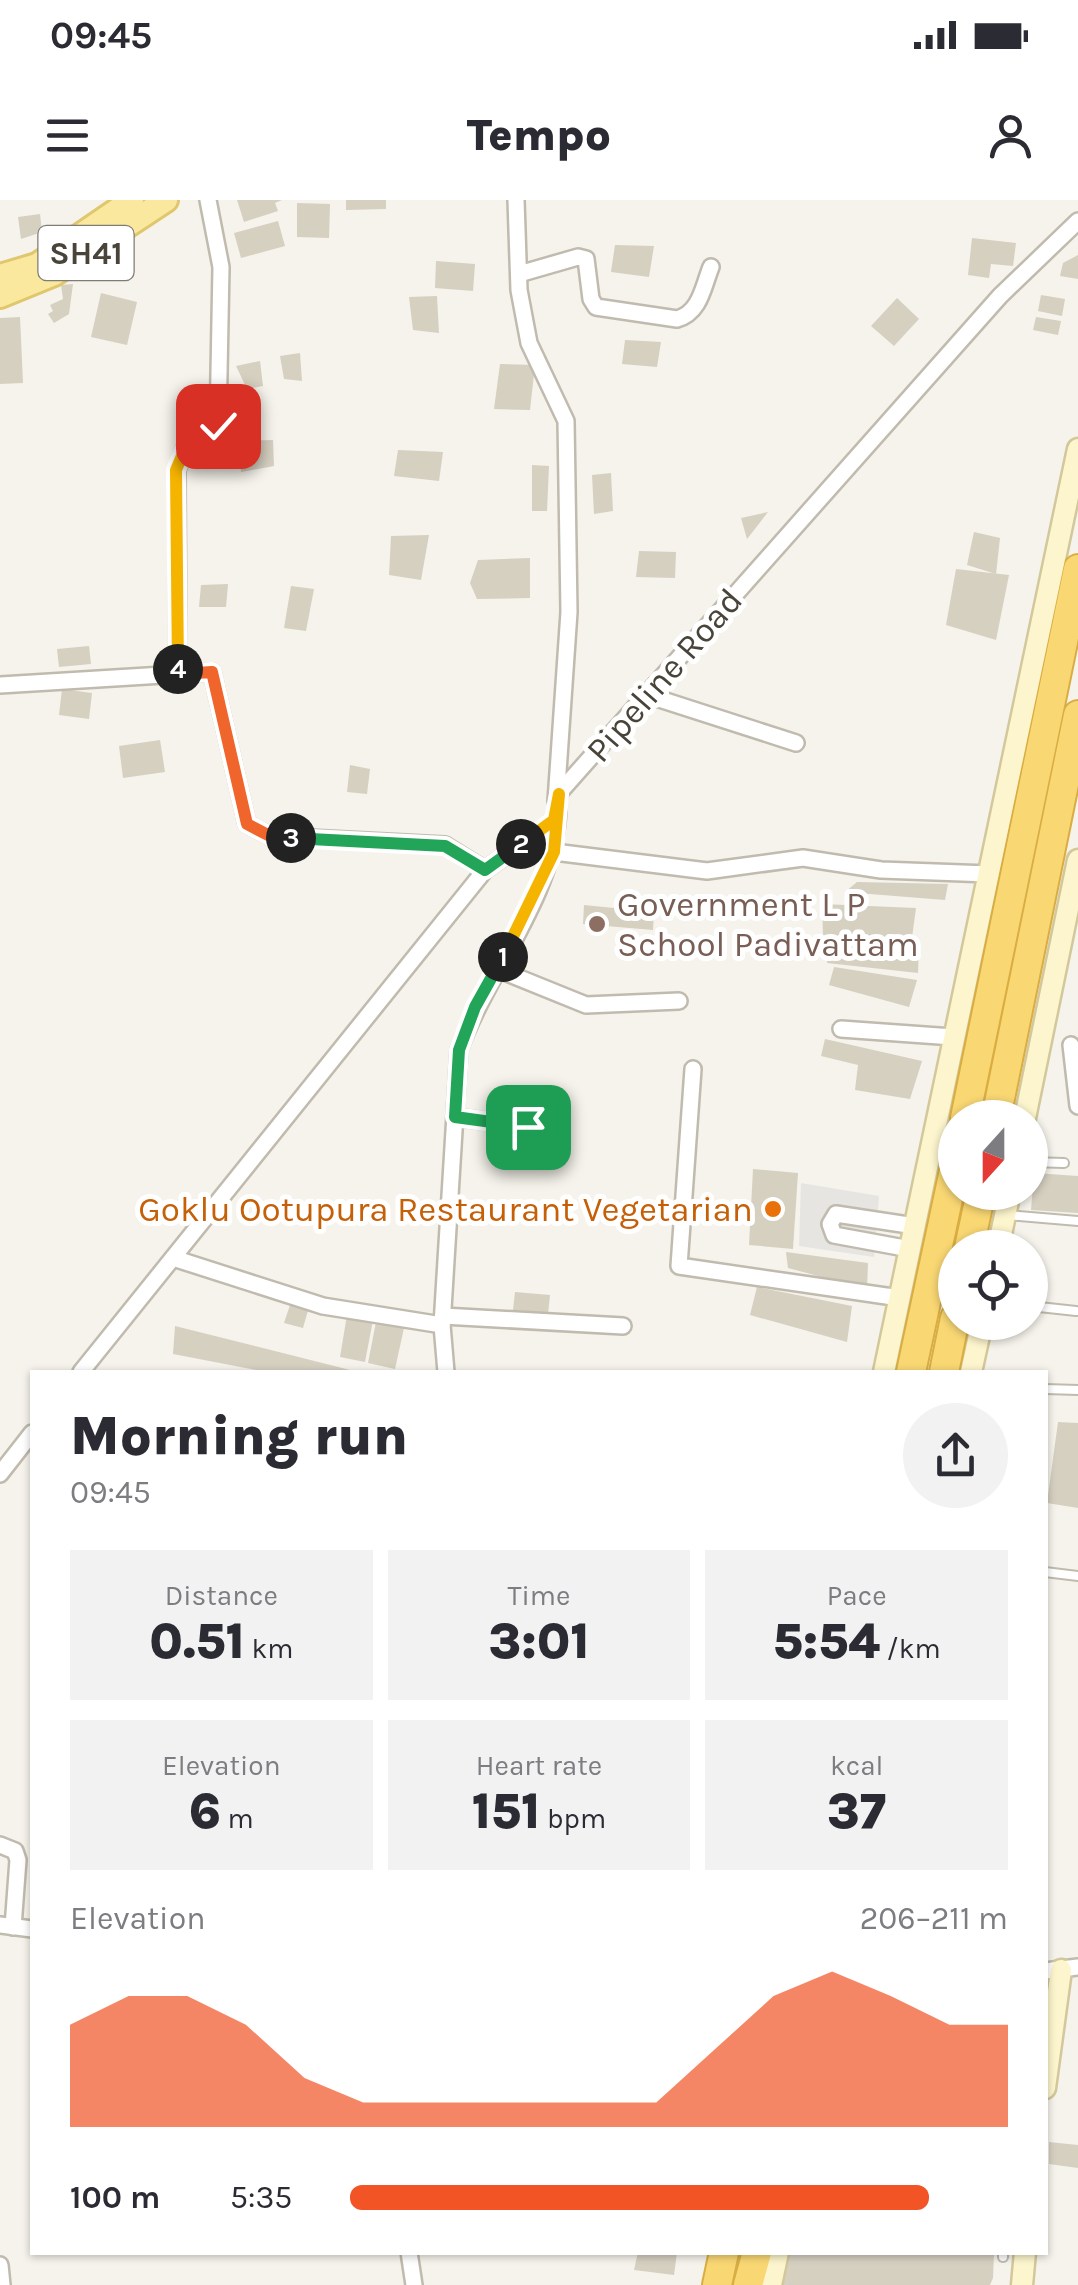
<!DOCTYPE html>
<meta charset="utf-8">
<style>
body{margin:0;font-family:Karla,sans-serif;background:#f2f2f3;color:#2b2b33;height:100vh;display:flex;flex-direction:column;font-size:38px;white-space:nowrap}
*{box-sizing:border-box;margin:0}
p{font-size:32px;color:#7c7c81}
.icon{flex:none;width:55px;height:55px;fill:none;stroke:currentColor;stroke-width:2;stroke-linecap:round;stroke-linejoin:round}
.map{position:relative;flex:1;overflow:hidden}
.details{position:absolute;left:30px;top:1170px;width:1018px;height:885px;display:flex;flex-direction:column;background:#fff;border-radius:0px;box-shadow:0 2px 8px #0004}
.details>*{flex:none}
.needle{width:65px;rotate:201deg}
.fabs{position:absolute;left:938px;top:900px;display:grid;gap:20px}
.fabs a{display:grid;place-items:center;width:110px;height:110px;border-radius:50%;background:#fff;box-shadow:0 2px 8px #0004;font-size:50px}
.pin{position:absolute;display:grid;place-items:center;width:85px;height:85px;color:#fff;margin:-42px;border-radius:20px;box-shadow:0 5px 15px #0006}
.km{position:absolute;width:50px;height:50px;margin:-25px;border-radius:50%;background:#222;color:#fff;font-size:28px;line-height:50px;text-align:center}
.round{display:grid;place-items:center;flex:none;width:105px;height:105px;border-radius:52px;background:#f2f2f3}
.head{display:flex;align-items:center;justify-content:space-between;height:170px;padding:0 40px}
h1{font-size:55px;font-weight:800;line-height:75px}
.metrics{display:grid;grid-template-columns:repeat(3,1fr);gap:15px;height:170px;padding:10px 40px}
.metrics div{display:grid;align-content:center;border-radius:0px;background:#f2f2f3;text-align:center}
.metrics b{font-size:50px;font-weight:800}
.metrics small{font-size:28px;font-weight:400}
.metrics p{font-size:28px}
.chart{height:280px;padding:20px 40px}
.chart p{display:flex;justify-content:space-between}
.chart svg{width:100%;height:180px;margin-top:10px;fill:#f25425;opacity:.7}
ul{padding:0 40px;list-style:none;font-size:32px}
li{display:grid;grid-template-columns:160px 120px 1fr;align-items:center;height:75px}
li i{height:25px;border-radius:12px;background:#f25425}
.status{display:flex;justify-content:space-between;align-items:center;height:70px;padding:0 50px;background:#fff;direction:ltr}
.status svg{height:28px;fill:currentColor}
header{display:flex;justify-content:space-between;align-items:center;height:130px;padding:0 40px;background:#fff;font-size:45px;font-weight:800}
.map>svg:first-child{display:block}
.parking{fill:#e7e5e2}
.building{fill:#d6d0c1}
.lines{fill:none;stroke-linecap:round;stroke-linejoin:round}
.lane-casing{stroke:#c0bbae;stroke-width:12}
.street-casing{stroke:#c0bbae;stroke-width:20}
.secondary-casing{stroke:#d3c89c;stroke-width:25}
.primary-casing{stroke:#e0c76e;stroke-width:28}
.highway-casing{stroke:#d9ad42;stroke-width:32}
.lane{stroke:#fff;stroke-width:8}
.street{stroke:#fff;stroke-width:15}
.secondary{stroke:#fdf5cd;stroke-width:20}
.primary{stroke:#fbe89f;stroke-width:22}
.highway{stroke:#f9d773;stroke-width:28}
.split-1-casing{stroke:#fff;stroke-width:20}
.split-2-casing{stroke:#fff;stroke-width:20}
.split-3-casing{stroke:#fff;stroke-width:20}
.split-4-casing{stroke:#fff;stroke-width:20}
.split-5-casing{stroke:#fff;stroke-width:20}
.split-1{stroke:#22a559;stroke-width:12}
.split-2{stroke:#f5b400;stroke-width:12}
.split-3{stroke:#22a559;stroke-width:12}
.split-4{stroke:#f0652b;stroke-width:12}
.split-5{stroke:#f5b400;stroke-width:12}
.education-dot{fill:#8d6e63;stroke:#fff;stroke-width:4}
.food-dot{fill:#e8710a;stroke:#fff;stroke-width:4}
.labels{text-anchor:middle;stroke-width:10;stroke-linejoin:round;paint-order:stroke}
.shield{fill:#fff;stroke:#807c74;stroke-width:2.5}
.shield-label{font-size:32px;font-weight:bold;fill:#494439}
.street-label{font-size:35px;fill:#494439;stroke:#fff}
.education-label{font-size:35px;fill:#785e54;stroke:#fff;text-anchor:start}
.food-label{font-size:35px;fill:#c56008;stroke:#fff;text-anchor:end}
</style>
<div class="status"><b>09:45</b><svg viewBox="0 0 49 12"><path d="M0 12V9h3v3zM5 12V6h3v6zM10 12V3h3v9zM15 12V0h3v12zM26 1h20v11H26zM47 4h2v5h-2z"/></svg></div>
<header><svg class="icon" aria-label="menu" viewBox="0 0 24 24"><path d="M4 6h16M4 12h16M4 18h16"/></svg>Tempo<svg class="icon" aria-label="person" viewBox="0 0 24 24"><circle cx="12" cy="8" r="4"/><path d="M4 21q1-7 8-7t8 7"/></svg></header>
<div class="map">
<svg width="1078" height="2085" viewBox="0 0 1078 2085">
<rect width="100%" height="100%" fill="#f5f3eb"/>
<!-- parking -->
<polygon class="parking" points="801,983 879,996 874,1057 799,1046"/>
<!-- building -->
<g class="building">
<polygon points="237,0 282,0 275,3 278,11 244,22"/>
<polygon points="346,0 386,0 386,9 346,10"/>
<polygon points="297,3 330,4 329,38 297,37"/>
<polygon points="40,14 42,32 21,39 18,17"/>
<polygon points="278,21 285,46 241,58 234,33"/>
<polygon points="972,38 1016,43 1013,66 991,64 989,78 968,75"/>
<polygon points="615,45 654,46 649,77 611,72"/>
<polygon points="1078,55 1078,79 1060,76 1063,63"/>
<polygon points="436,61 475,64 473,91 435,88"/>
<polygon points="73,84 69,114 54,123 48,114 53,111 50,105 63,99 61,85"/>
<polygon points="101,93 137,102 127,145 91,137"/>
<polygon points="1041,95 1065,99 1062,116 1038,111"/>
<polygon points="437,96 439,133 413,130 409,97"/>
<polygon points="897,98 919,119 894,146 871,126"/>
<polygon points="20,117 23,183 0,184 0,118"/>
<polygon points="1036,117 1061,121 1058,135 1033,130"/>
<polygon points="625,140 661,142 657,167 622,164"/>
<polygon points="300,153 302,181 284,179 280,156"/>
<polygon points="260,161 263,186 247,189 236,166"/>
<polygon points="500,164 535,165 530,210 494,209"/>
<polygon points="273,240 274,266 241,272 239,241"/>
<polygon points="398,250 443,252 439,281 394,276"/>
<polygon points="532,265 549,266 547,311 532,311"/>
<polygon points="611,273 613,311 594,314 592,275"/>
<polygon points="768,312 747,339 741,318"/>
<polygon points="974,332 1000,338 996,374 967,365"/>
<polygon points="429,335 421,380 389,375 391,336"/>
<polygon points="639,351 676,352 675,378 636,377"/>
<polygon points="530,358 530,398 477,399 470,383 478,360"/>
<polygon points="956,369 1009,375 996,440 946,425"/>
<polygon points="228,384 226,407 199,407 201,385"/>
<polygon points="291,386 314,389 306,431 284,428"/>
<polygon points="89,446 91,464 59,467 57,449"/>
<polygon points="62,489 92,493 89,519 59,515"/>
<polygon points="160,540 165,572 123,578 119,546"/>
<polygon points="350,565 370,569 367,594 347,592"/>
<polygon points="857,682 948,684 945,700 845,692"/>
<polygon points="822,704 916,708 911,745 919,745 918,773 827,763 828,743 901,744 823,736"/>
<polygon points="584,705 654,712 653,730 583,724"/>
<polygon points="834,767 917,780 909,807 829,785"/>
<polygon points="825,839 922,861 910,899 855,890 858,865 821,856"/>
<polygon points="753,969 798,973 793,1049 749,1045"/>
<polygon points="1034,973 1078,976 1078,1013 1031,1010"/>
<polygon points="786,1052 868,1063 867,1089 788,1068"/>
<polygon points="757,1087 852,1106 847,1142 750,1115"/>
<polygon points="515,1092 550,1095 548,1114 513,1110"/>
<polygon points="291,1102 309,1107 303,1128 284,1123"/>
<polygon points="347,1115 373,1120 365,1162 340,1157"/>
<polygon points="376,1122 404,1128 395,1169 368,1163"/>
<polygon points="175,1126 354,1171 354,1172 267,1172 173,1154"/>
<polygon points="1058,1222 1078,1223 1078,1308 1047,1303"/>
<polygon points="1049,1942 1078,1945 1078,1968 1049,1964"/>
<polygon points="638,2052 677,2052 674,2075 634,2070"/>
<polygon points="789,2052 994,2052 993,2078 990,2085 778,2085"/>
</g>
<g class="lines">
<!-- lane casing -->
<g class="lane-casing">
<g id="lane">
<polyline points="1030,962 1064,963"/>
<polyline points="1006,1015 1078,1021"/>
<polyline points="1030,1106 1076,1111"/>
<polyline points="1045,1189 1078,1190"/>
<polyline points="1045,1372 1078,1376"/>
<polyline points="1003,2057 1003,2052"/>
</g>
</g>
<!-- street casing -->
<g class="street-casing">
<g id="street">
<polyline points="516,0 519,90 529,143 566,221 569,412 556,601"/>
<path d="M519 74 578 57 586 59 591 99 596 107 677 119C700 113 703 87 711 67"/>
<polyline points="178,475 177,270 187,243 218,226 221,67 208,0"/>
<polyline points="0,485 212,472 247,624 270,636 445,645 485,670"/>
<polyline points="647,495 796,543"/>
<polyline points="554,652 707,671 803,658 881,670 989,674"/>
<polyline points="497,769 586,805 679,801"/>
<polyline points="841,829 953,837"/>
<polyline points="1071,845 1078,906"/>
<polyline points="693,869 679,1066 900,1098"/>
<polyline points="455,917 528,927"/>
<polyline points="910,1049 834,1035 830,1024 836,1014 915,1026"/>
<polyline points="173,1058 323,1106 442,1125"/>
<polyline points="443,1116 623,1126"/>
<polyline points="81,1172 485,670 555,620 559,593 1000,96 1078,21"/>
<path d="M446 1172 442 1125 459 850C488 771 553 698 558 612"/>
<polyline points="0,1274 32,1233"/>
<polyline points="0,1645 15,1651 18,1660 13,1727"/>
<polyline points="0,1725 32,1729"/>
<polyline points="1045,1771 1078,1767"/>
<polyline points="409,2052 414,2085"/>
<polyline points="0,2065 2,2085"/>
</g>
</g>
<!-- secondary casing -->
<g class="secondary-casing">
<g id="secondary">
<polyline points="1025,918 1078,660"/>
<polyline points="998,1048 1010,992"/>
<polyline points="884,1172 1078,249"/>
<polyline points="971,1172 982,1122"/>
<polyline points="1045,1888 1061,1770"/>
<polyline points="771,2085 778,2052"/>
<polyline points="1022,2085 1025,2052"/>
</g>
</g>
<!-- primary casing -->
<g class="primary-casing">
<g id="primary">
<polyline points="0,76 37,65 132,0"/>
<polyline points="0,96 54,74 166,0"/>
</g>
</g>
<!-- highway casing -->
<g class="highway-casing">
<g id="highway">
<polyline points="965,918 1078,369"/>
<polyline points="996,918 1078,515"/>
<polyline points="969,1048 981,992"/>
<polyline points="911,1172 955,966"/>
<polyline points="944,1172 955,1118"/>
<polyline points="717,2085 724,2052"/>
<polyline points="748,2085 757,2052"/>
</g>
</g>
<!-- lane -->
<use href="#lane" class="lane"/>
<!-- street -->
<use href="#street" class="street"/>
<!-- secondary -->
<use href="#secondary" class="secondary"/>
<!-- primary -->
<use href="#primary" class="primary"/>
<!-- highway -->
<use href="#highway" class="highway"/>
</g>
<g class="lines">
<!-- split-1 casing -->
<g class="split-1-casing">
<polyline id="split-1" points="503,757 475,807 459,850 455,917 528,927"/>
</g>
<!-- split-2 casing -->
<g class="split-2-casing">
<polyline id="split-2" points="503,757 554,652 559,594 554,620 521,644"/>
</g>
<!-- split-3 casing -->
<g class="split-3-casing">
<polyline id="split-3" points="291,638 445,646 485,670 521,644"/>
</g>
<!-- split-4 casing -->
<g class="split-4-casing">
<polyline id="split-4" points="178,469 178,474 212,472 247,624 270,636 291,638"/>
</g>
<!-- split-5 casing -->
<g class="split-5-casing">
<polyline id="split-5" points="178,469 176,270 187,244 218,226"/>
</g>
<!-- split-1 -->
<use href="#split-1" class="split-1"/>
<!-- split-2 -->
<use href="#split-2" class="split-2"/>
<!-- split-3 -->
<use href="#split-3" class="split-3"/>
<!-- split-4 -->
<use href="#split-4" class="split-4"/>
<!-- split-5 -->
<use href="#split-5" class="split-5"/>
</g>
<!-- markers -->
<circle class="education-dot" cx="597" cy="724" r="10"/>
<circle class="food-dot" cx="773" cy="1009" r="10"/>
<g class="labels">
<!-- shield labels -->
<rect class="shield" x="38.5" y="26" width="95" height="54" rx="8"/>
<g class="shield-label">
<text x="86" y="64">SH41</text>
</g>
<!-- street labels -->
<g class="street-label">
<text transform="translate(664 475) rotate(-49)" y="12">Pipeline Road</text>
</g>
<!-- education labels -->
<g class="education-label">
<text x="617" y="716">Government L P<tspan x="617" dy="40">School Padivattam</tspan></text>
</g>
<!-- food labels -->
<g class="food-label">
<text x="753" y="1021">Goklu Ootupura Restaurant Vegetarian</text>
</g>
</g>
</svg>
<div class="fabs">
<a><svg class="needle" viewBox="-14 -14 28 28"><path d="M0-13l5 13h-10z" fill="#e53935"/><path d="M0 13l5-13h-10z" fill="#7c7c81"/></svg></a>
<a><svg class="icon" aria-label="locate" viewBox="0 0 24 24"><circle cx="12" cy="12" r="6"/><path d="M12 2v4M12 18v4M2 12h4M18 12h4"/></svg></a>
</div>
<div class="pin" style="left:528px;top:927px;background:#1e9e55"><svg class="icon" aria-label="arrive" viewBox="0 0 24 24"><path d="M6 21V4h12l-3 4 3 4H6"/></svg></div>
<div class="pin" style="left:218px;top:226px;background:#d93025"><svg class="icon" aria-label="check" viewBox="0 0 24 24"><path d="M5 12l5 5 9-10"/></svg></div>
<b class="km" style="left:503px;top:757px">1</b>
<b class="km" style="left:521px;top:644px">2</b>
<b class="km" style="left:291px;top:638px">3</b>
<b class="km" style="left:178px;top:469px">4</b>
<section class="details">
<div class="head"><div><h1>Morning run</h1><p>09:45</p></div><a class="round"><svg class="icon" aria-label="share" viewBox="0 0 24 24"><path d="M12 15V3M7 8l5-5 5 5M5 13v7h14v-7"/></svg></a></div>
<div class="metrics">
<div><p>Distance</p><b>0.51<small> km</small></b></div>
<div><p>Time</p><b>3:01</b></div>
<div><p>Pace</p><b>5:54<small> /km</small></b></div>
</div>
<div class="metrics">
<div><p>Elevation</p><b>6<small> m</small></b></div>
<div><p>Heart rate</p><b>151<small> bpm</small></b></div>
<div><p>kcal</p><b>37</b></div>
</div>
<div class="chart"><p><span>Elevation</span>206–211 m</p>
<svg viewBox="0 0 160 44" preserveAspectRatio="none"><path d="M0 44V19L10 12L20 12L30 19L40 32L50 38L60 38L70 38L80 38L90 38L100 38L110 25L120 12L130 6L140 12L150 19L160 19V44z"/></svg>
</div>
<ul>
<li><b>100 m</b>5:35<i style="width:88%"></i></li>
</ul>
</section>
</div>
